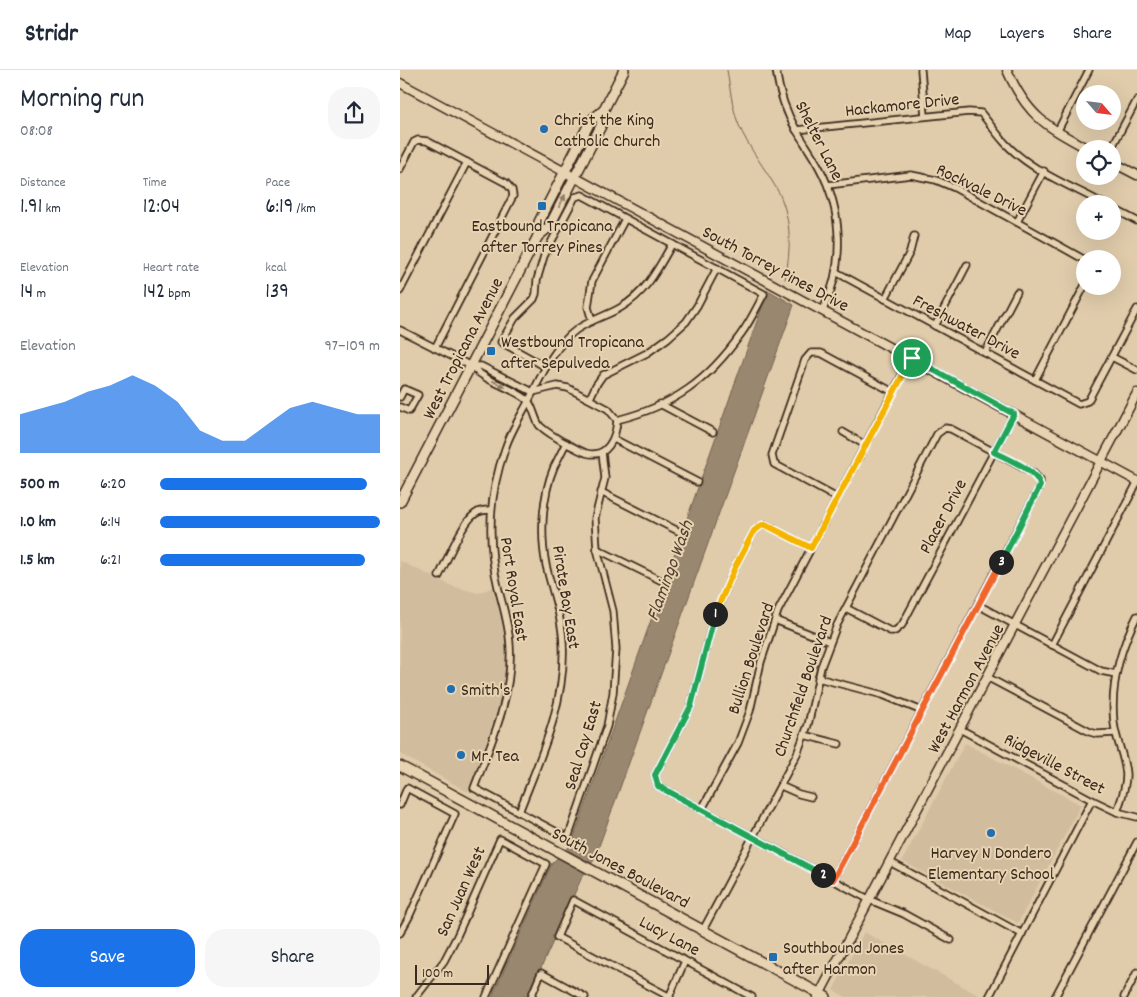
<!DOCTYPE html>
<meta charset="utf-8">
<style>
body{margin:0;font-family:Dekko,sans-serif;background:#f6f6f7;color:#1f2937;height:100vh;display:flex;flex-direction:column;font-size:19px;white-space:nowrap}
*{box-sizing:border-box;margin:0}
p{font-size:16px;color:#747a83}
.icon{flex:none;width:28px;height:28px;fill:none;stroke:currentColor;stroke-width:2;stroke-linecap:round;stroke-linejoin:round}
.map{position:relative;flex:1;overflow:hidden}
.side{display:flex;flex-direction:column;background:#fff;width:400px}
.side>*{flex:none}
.needle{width:32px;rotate:118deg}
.buttons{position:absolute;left:676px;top:15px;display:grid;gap:10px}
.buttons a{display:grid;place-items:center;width:45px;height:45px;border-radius:50%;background:#fff;box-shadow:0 5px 20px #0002;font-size:25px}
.scale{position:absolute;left:15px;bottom:12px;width:74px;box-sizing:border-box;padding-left:5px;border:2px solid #3b2a1e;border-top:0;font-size:14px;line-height:18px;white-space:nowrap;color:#3b2a1e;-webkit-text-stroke:4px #e7d3b1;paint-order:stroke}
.pin{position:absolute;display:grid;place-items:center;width:42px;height:42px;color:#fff;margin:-21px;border:2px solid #fff;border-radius:50%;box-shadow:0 1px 5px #0007}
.km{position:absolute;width:25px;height:25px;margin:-12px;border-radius:50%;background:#222;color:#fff;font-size:14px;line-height:25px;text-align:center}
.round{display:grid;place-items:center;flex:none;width:52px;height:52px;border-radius:20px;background:#f6f6f7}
.summary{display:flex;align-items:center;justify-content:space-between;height:85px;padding:0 20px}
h1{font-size:28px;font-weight:600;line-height:38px}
.metrics{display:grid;grid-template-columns:repeat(3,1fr);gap:8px;height:85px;padding:5px 20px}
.metrics div{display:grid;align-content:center}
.metrics b{font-size:21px;font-weight:600}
.metrics small{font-size:14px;font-weight:400}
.metrics p{font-size:14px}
.chart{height:140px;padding:10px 20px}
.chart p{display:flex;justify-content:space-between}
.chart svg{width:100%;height:90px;margin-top:5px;fill:#1a73e8;opacity:.7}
.action{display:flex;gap:10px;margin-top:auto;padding:10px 20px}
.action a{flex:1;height:58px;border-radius:20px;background:#1a73e8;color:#fff;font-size:20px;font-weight:600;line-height:58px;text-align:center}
.action a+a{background:#f6f6f7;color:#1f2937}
ul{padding:0 20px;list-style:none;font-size:16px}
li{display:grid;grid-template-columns:80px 60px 1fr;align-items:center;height:38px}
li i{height:12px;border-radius:6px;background:#1a73e8}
header{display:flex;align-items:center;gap:30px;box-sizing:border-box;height:70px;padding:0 25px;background:#fff;border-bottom:1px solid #e0e1e3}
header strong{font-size:24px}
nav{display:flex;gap:28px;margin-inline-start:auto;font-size:18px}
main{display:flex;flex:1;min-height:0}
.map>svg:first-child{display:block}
.built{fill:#d1bd9e}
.water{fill:#9a8770;stroke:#74624f}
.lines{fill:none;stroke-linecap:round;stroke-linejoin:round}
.stream{stroke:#74624f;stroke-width:1}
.street-casing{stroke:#3b2a1e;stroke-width:9}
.secondary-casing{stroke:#3b2a1e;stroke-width:11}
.primary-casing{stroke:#3b2a1e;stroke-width:12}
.street{stroke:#e7d3b1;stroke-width:5.5}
.secondary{stroke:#e7d3b1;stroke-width:8}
.primary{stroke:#e7d3b1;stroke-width:9}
.oneway{fill:#917e68}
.split-1-casing{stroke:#fff;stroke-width:10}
.split-2-casing{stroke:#fff;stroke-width:10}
.split-3-casing{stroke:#fff;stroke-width:10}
.split-4-casing{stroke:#fff;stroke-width:10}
.split-1{stroke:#f5b400;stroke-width:6}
.split-2{stroke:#22a559;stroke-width:6}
.split-3{stroke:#f0652b;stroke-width:6}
.split-4{stroke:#22a559;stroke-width:6}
.poi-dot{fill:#1f6fb2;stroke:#e7d3b1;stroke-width:2}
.labels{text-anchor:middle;stroke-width:4;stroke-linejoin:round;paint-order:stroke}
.street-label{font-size:18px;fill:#3b2a1e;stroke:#e7d3b1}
.poi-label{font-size:18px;fill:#3b2a1e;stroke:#e7d3b1;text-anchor:start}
.water-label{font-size:19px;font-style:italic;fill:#534132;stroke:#e7d3b1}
</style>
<header>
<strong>Stridr</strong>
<nav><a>Map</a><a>Layers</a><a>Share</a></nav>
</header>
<main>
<section class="side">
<div class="summary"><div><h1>Morning run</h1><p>08:08</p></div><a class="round"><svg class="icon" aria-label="share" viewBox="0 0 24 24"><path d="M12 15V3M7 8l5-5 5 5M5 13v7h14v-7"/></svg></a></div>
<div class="metrics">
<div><p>Distance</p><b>1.91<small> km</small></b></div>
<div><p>Time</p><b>12:04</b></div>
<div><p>Pace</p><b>6:19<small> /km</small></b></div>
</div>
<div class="metrics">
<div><p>Elevation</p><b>14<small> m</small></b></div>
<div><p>Heart rate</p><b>142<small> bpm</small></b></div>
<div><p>kcal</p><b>139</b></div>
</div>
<div class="chart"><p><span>Elevation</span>97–109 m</p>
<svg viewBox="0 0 160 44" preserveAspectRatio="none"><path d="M0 44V25L10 22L20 19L30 14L40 11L50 6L60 11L70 19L80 33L90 38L100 38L110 30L120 22L130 19L140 22L150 25L160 25V44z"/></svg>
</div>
<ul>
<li><b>500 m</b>6:20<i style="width:94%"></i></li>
<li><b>1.0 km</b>6:14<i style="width:100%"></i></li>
<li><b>1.5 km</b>6:21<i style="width:93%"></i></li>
</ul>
<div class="action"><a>Save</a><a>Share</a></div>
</section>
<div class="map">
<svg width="737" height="927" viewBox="0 0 737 927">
<rect width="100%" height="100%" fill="#e0ccab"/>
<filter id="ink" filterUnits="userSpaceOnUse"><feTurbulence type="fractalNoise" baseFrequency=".02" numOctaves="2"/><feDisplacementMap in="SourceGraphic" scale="10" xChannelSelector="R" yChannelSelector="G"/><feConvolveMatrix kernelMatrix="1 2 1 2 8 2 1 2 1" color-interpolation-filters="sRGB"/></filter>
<g filter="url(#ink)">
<!-- built -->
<g class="built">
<polygon points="0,491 52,516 78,523 94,517 104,550 107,593 101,629 68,722 0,684"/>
<polygon points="565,673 681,735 618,853 502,791"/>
<polygon points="464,862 582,927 446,927 433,920"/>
</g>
<!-- water -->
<polygon class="water" points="368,220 394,235 194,790 182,807 128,927 92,927 152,793 170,776 173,770"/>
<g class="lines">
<!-- stream -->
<path class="stream" d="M327 0C330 18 332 36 338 53 348 78 366 99 379 123 392 151 391 180 385 209"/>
<!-- street casing -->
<g class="street-casing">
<g id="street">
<path d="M376 0C379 21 386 43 397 61 404 73 412 84 419 97 443 141 445 195 423 240"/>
<polyline points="521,0 525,46"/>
<path d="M396 60 569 42 581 43C589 53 597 64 605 73 631 101 671 116 704 134"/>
<polyline points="657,62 689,0"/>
<polyline points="711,79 737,30"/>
<polyline points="0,99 14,72 18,70 27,71 106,113 112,120 113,126 35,278"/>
<polyline points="428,115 511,105 536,110 555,118 685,190"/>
<polyline points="712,138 737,151"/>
<polyline points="617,152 644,101"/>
<polyline points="436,202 679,334 688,331 737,239"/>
<polyline points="0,221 67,92"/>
<polyline points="485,229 510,182 514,166"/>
<polyline points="192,251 188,237 192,211 225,149"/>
<polyline points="535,256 567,195"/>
<path d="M0 260 71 296C86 312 109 316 126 329 134 335 134 349 140 356 149 364 158 369 169 375 174 377 180 381 186 383 207 389 216 368 217 350L208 339 168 318 157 316 133 322 81 296H71"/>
<polyline points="585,283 617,222"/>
<polyline points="712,287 737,300"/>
<path d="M146 297 101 272 115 248 134 229 136 224 137 210 144 186 175 127 182 125 364 224C357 237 350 252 341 264 308 311 273 336 217 350"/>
<polyline points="635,310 685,215"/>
<polyline points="0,327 4,319 18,325 9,341 0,337"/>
<polyline points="190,328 196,315 203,305 247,283 268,268 286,252 297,236 317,198"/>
<polyline points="260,334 313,362"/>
<polyline points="443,362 465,375"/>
<polyline points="214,369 297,412"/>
<path d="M202 382 205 408 195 448 197 479 213 541 216 579 213 623 207 656 168 768 74 718C91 673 113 626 110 576 109 555 103 537 98 517 87 472 89 424 105 379 110 363 120 347 128 332 141 307 153 277 176 260 190 250 206 246 220 238 246 223 258 199 272 174"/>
<polyline points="201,422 280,462"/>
<polyline points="437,428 374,394 372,385 405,290 411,283 421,283 493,322"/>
<polyline points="411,478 366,455 362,455 354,461 336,495 314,547 291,636 255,705 258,716 470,830 504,844 551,870"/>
<polyline points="197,479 262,511"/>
<path d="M39 506C47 490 62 453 75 444 80 440 85 440 91 440"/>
<polyline points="578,535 701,601 716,604"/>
<polyline points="446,538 490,561 495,561 502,555 614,344"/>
<polyline points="375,550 430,572"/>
<polyline points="652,575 737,413"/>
<polyline points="587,607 690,662 697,664 715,663"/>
<polyline points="418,608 483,625 522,641"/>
<polyline points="560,659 692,730 717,742 737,747"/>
<polyline points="404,665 439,674"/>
<polyline points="381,716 399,724 411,727"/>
<polyline points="0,735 7,718 55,744 9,847 0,863"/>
<polyline points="302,739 338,673 350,641 361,592 378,541 511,288"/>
<path d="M119 742C140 688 166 634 163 574 162 547 152 521 146 495 140 465 142 426 154 397 158 389 162 381 166 373"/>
<path d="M717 742C721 730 726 718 726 705 725 687 716 671 714 653 710 615 720 579 737 546"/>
<polyline points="490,792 622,864"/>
<polyline points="303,860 397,684 408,655 421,597 437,555 537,364 545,358 551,359 633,403 640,410 640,416 433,810"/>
<polyline points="16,927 44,891 57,866 100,769 146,794 86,927"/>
<polyline points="131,927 141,903 185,927"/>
<polyline points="269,927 285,891"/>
<polyline points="270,927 157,867 173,830 352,927"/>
<polyline points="589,927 692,730"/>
<polyline points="655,927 737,772"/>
<polyline points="724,927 737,902"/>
</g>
</g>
<!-- secondary casing -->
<g class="secondary-casing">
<g id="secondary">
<path d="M607 0C627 46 646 56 688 79"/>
<polyline points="0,13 737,411"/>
<polyline points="712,92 737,105"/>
<polyline points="418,927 737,323"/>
</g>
</g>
<!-- primary casing -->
<g class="primary-casing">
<g id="primary">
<polyline points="138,166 149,157 201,56 203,41 224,0"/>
<polyline points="0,432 138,166 139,152 191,50 203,41"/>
<polyline points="0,696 426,927"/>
</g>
</g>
<!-- street -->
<use href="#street" class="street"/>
<!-- secondary -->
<use href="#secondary" class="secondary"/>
<!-- primary -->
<use href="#primary" class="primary"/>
</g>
<!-- one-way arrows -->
<defs><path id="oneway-solid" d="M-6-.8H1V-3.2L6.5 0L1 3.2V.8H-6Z" transform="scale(1.25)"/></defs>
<g class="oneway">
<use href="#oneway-solid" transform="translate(162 131) rotate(-63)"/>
<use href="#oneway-solid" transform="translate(99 314) rotate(27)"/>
</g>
</g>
<g class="lines" filter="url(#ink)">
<!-- split-1 casing -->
<g class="split-1-casing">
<polyline id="split-1" points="315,544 336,495 354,461 362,455 366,455 411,478 512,288"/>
</g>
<!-- split-2 casing -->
<g class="split-2-casing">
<polyline id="split-2" points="315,544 291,636 255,705 258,716 423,805"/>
</g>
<!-- split-3 casing -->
<g class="split-3-casing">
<polyline id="split-3" points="423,805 433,810 601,492"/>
</g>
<!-- split-4 casing -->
<g class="split-4-casing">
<path id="split-4" d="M512 288 614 344 594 382C606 388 639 401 640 416L601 492"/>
</g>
<!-- split-1 -->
<use href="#split-1" class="split-1"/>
<!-- split-2 -->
<use href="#split-2" class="split-2"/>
<!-- split-3 -->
<use href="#split-3" class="split-3"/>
<!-- split-4 -->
<use href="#split-4" class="split-4"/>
</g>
<!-- markers -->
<g class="poi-dot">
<circle cx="144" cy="59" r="5"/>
<rect x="137" y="131" width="10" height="10" rx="2.5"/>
<rect x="86" y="276" width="10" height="10" rx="2.5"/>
<circle cx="51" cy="619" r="5"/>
<circle cx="61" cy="685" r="5"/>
<circle cx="591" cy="763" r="5"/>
<rect x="368" y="882" width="10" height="10" rx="2.5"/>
</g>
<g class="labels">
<!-- street labels -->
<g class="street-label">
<text transform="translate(502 34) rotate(-6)" y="6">Hackamore Drive</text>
<text transform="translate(420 70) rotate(63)" y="6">Shelter Lane</text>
<text transform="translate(582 119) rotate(26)" y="6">Rockvale Drive</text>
<text transform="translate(376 198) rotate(28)" y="6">South Torrey Pines Drive</text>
<text transform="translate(567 256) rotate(28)" y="6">Freshwater Drive</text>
<text transform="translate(62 278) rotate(-63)" y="6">West Tropicana Avenue</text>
<text transform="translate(542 446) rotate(-62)" y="6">Placer Drive</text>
<text transform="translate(115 519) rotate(81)" y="6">Port Royal East</text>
<text transform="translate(167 527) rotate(81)" y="6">Pirate Bay East</text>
<text transform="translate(350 588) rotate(-72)" y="6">Bullion Boulevard</text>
<text transform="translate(402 616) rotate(-71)" y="6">Churchfield Boulevard</text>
<text transform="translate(565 618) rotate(-62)" y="6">West Harmon Avenue</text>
<text transform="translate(182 675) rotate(-73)" y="6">Seal Cay East</text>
<text transform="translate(655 693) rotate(28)" y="6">Ridgeville Street</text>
<text transform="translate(221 797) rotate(28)" y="6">South Jones Boulevard</text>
<text transform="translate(60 821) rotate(-66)" y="6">San Juan West</text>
<text transform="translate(270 865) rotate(28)" y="6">Lucy Lane</text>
</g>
<!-- poi labels -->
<g class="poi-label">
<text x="154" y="55">Christ the King<tspan x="154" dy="21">Catholic Church</tspan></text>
<text x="142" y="161" text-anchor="middle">Eastbound Tropicana<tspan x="142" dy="21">after Torrey Pines</tspan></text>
<text x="101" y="277">Westbound Tropicana<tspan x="101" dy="21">after Sepulveda</tspan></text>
<text x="61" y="625">Smith's</text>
<text x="71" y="691">Mr. Tea</text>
<text x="591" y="788" text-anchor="middle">Harvey N Dondero<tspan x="591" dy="21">Elementary School</tspan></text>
<text x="383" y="883">Southbound Jones<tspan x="383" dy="21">after Harmon</tspan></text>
</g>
<!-- water labels -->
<g class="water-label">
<text transform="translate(268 500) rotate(-70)" y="7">Flamingo Wash</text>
</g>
</g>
</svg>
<div class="buttons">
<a><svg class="needle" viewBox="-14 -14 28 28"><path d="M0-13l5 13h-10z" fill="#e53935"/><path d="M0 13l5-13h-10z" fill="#747a83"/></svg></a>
<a><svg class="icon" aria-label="locate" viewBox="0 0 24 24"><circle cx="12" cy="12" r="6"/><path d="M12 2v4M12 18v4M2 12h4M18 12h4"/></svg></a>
<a>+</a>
<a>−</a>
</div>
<div class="scale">100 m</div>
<div class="pin" style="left:512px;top:288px;background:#1e9e55"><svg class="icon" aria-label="arrive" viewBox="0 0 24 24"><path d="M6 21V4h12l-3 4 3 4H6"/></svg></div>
<b class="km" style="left:315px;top:544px">1</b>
<b class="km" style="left:423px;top:805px">2</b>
<b class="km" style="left:601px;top:492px">3</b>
</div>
</main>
